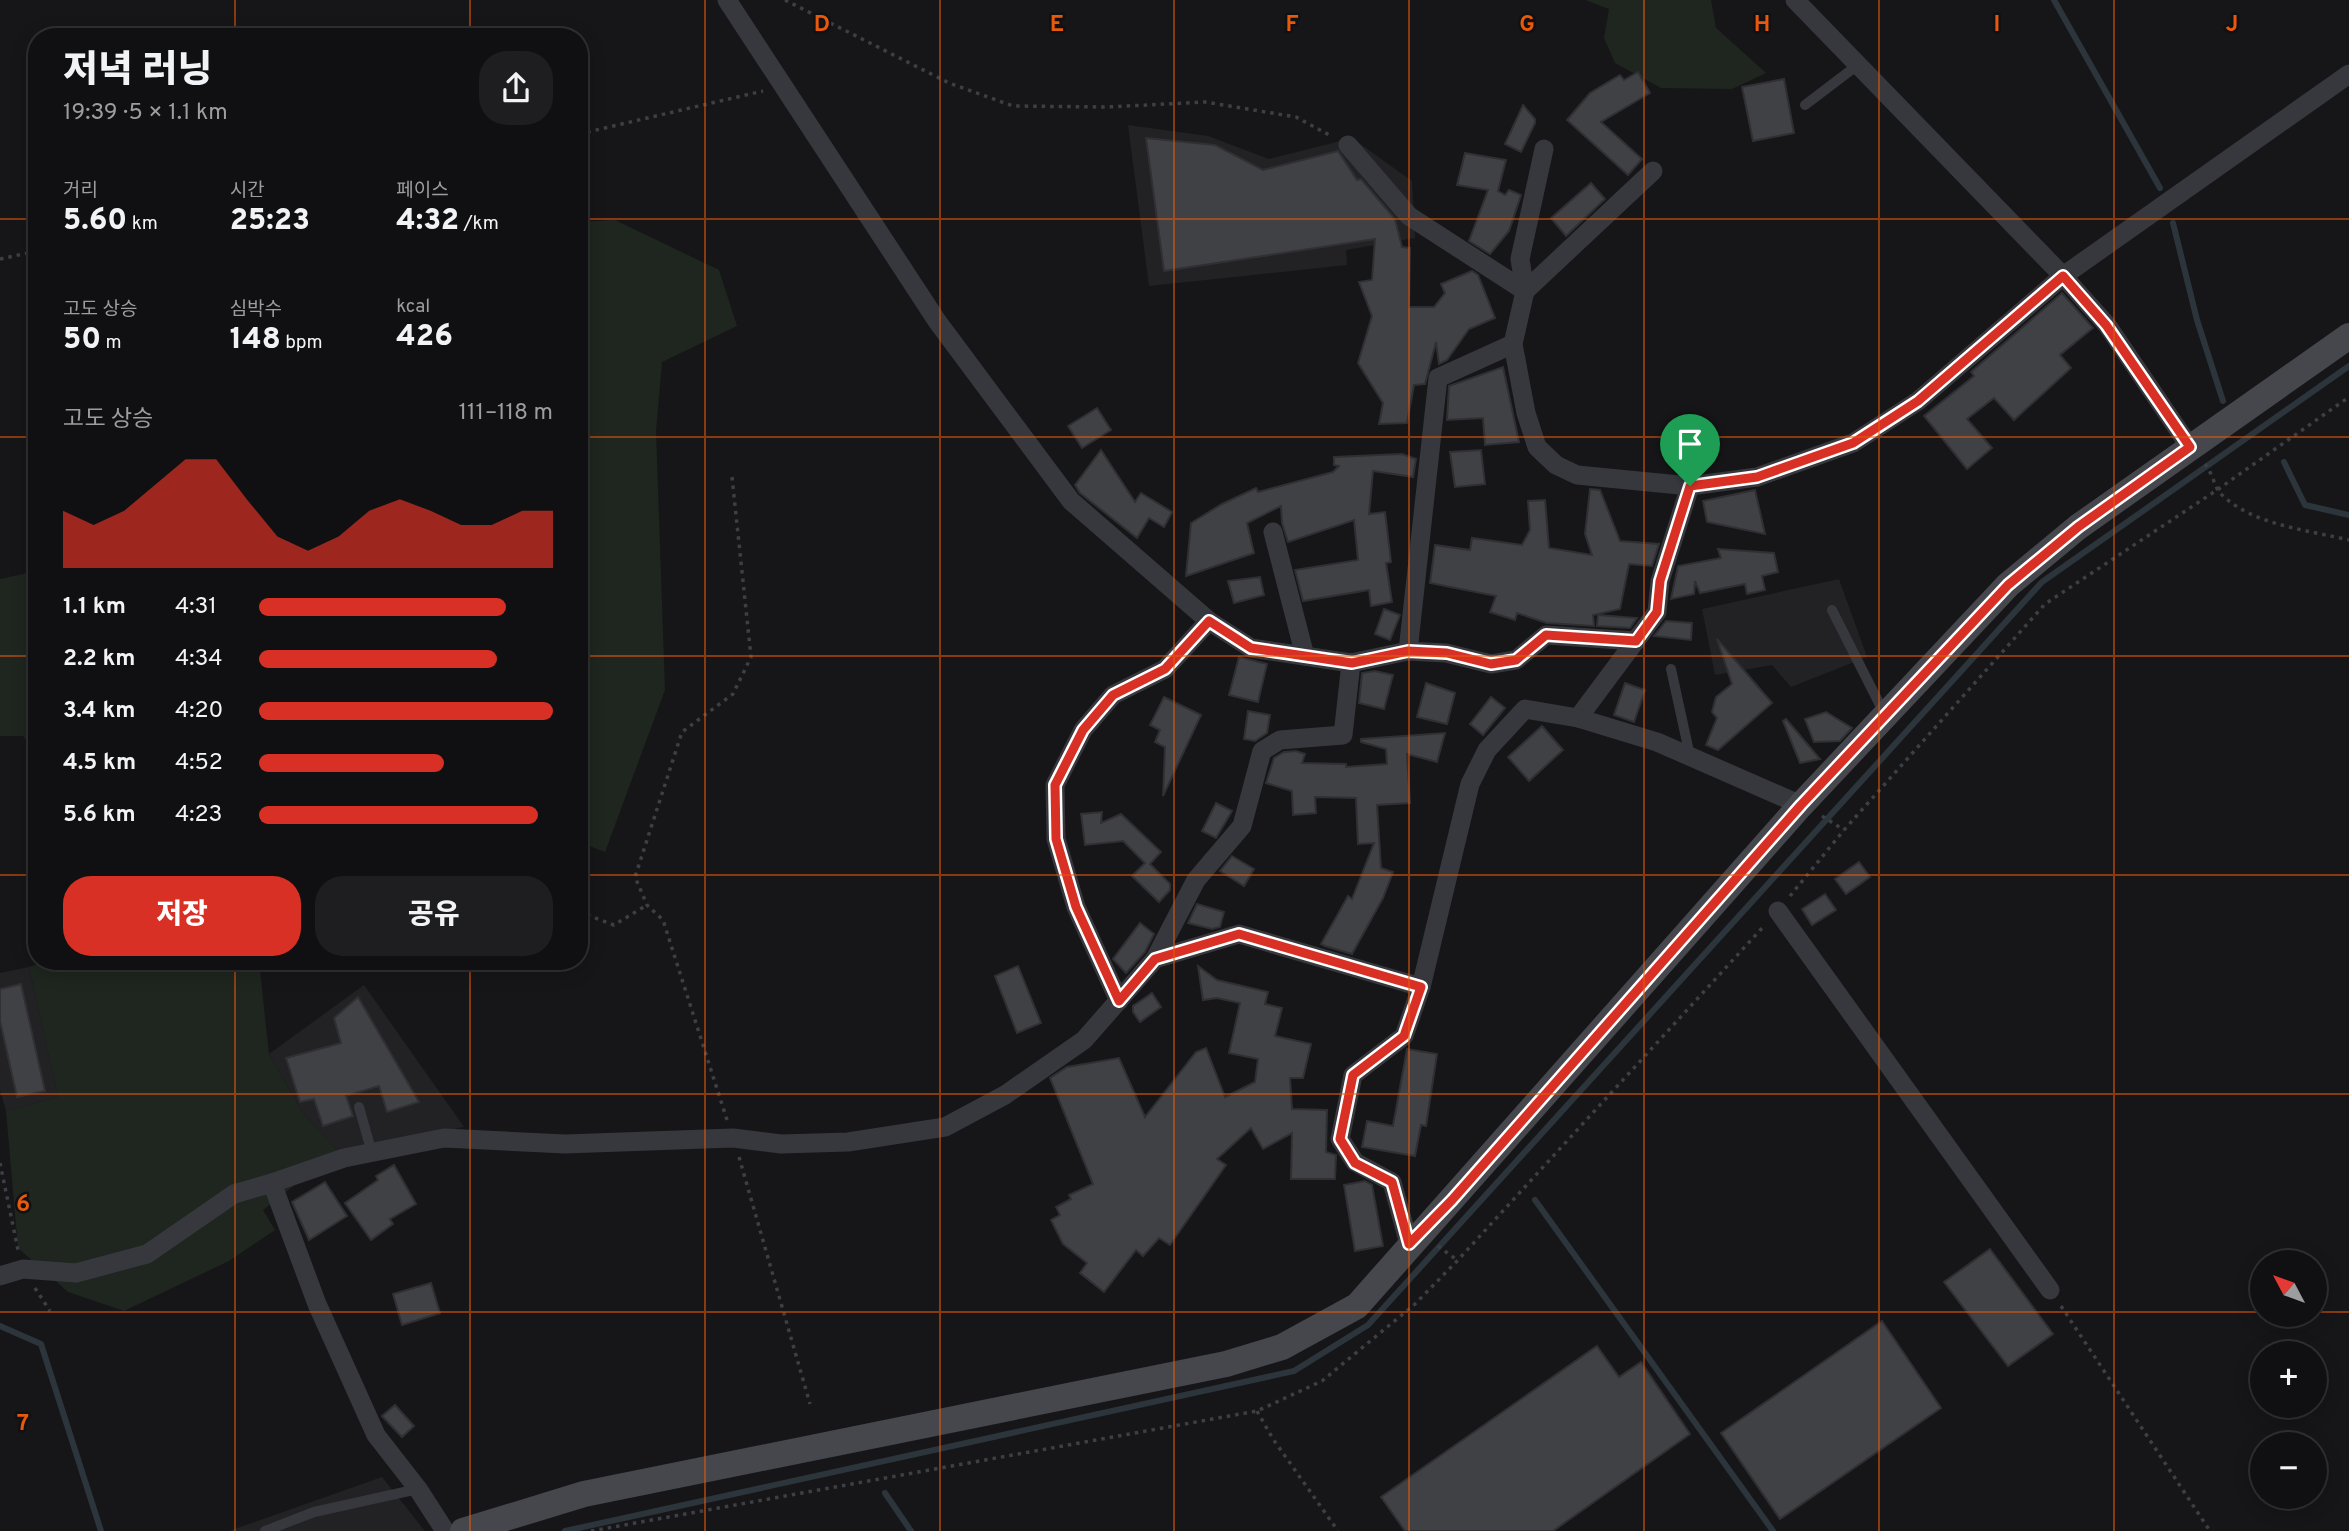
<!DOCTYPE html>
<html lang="ko">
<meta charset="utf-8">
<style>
body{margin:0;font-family:Overpass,"Noto Sans KR",sans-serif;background:#1e1e20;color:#f1f3f6;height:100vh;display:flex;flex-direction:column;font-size:26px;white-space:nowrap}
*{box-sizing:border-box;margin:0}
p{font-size:23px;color:#9c9d9f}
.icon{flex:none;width:38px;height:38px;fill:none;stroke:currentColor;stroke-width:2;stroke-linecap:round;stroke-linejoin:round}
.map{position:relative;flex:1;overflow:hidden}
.details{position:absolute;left:28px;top:28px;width:560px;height:942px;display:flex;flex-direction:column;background:#101012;border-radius:28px;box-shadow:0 4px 18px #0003,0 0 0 2px #303032}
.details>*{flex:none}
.needle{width:46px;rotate:311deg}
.buttons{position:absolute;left:2250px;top:1250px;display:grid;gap:14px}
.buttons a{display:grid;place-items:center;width:77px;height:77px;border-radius:50%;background:#101012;box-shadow:0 4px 18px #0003,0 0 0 2px #303032;font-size:35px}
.pin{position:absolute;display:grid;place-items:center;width:60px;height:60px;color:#fff;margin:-72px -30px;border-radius:50% 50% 50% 0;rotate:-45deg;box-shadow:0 0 7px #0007}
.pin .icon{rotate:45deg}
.round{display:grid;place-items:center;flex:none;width:74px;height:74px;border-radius:28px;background:#1e1e20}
.overview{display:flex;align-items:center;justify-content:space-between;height:119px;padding:0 35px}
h1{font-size:38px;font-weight:800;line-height:52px}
.stats{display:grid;grid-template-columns:repeat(3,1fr);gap:10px;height:119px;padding:7px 35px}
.stats div{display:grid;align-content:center}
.stats b{font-size:30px;font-weight:800}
.stats small{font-size:19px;font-weight:400}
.stats p{font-size:19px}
.chart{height:196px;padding:14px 35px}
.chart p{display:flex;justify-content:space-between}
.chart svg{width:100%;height:126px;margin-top:7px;fill:#d93025;opacity:.7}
.button{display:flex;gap:14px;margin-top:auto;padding:14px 35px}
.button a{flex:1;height:80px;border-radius:28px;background:#d93025;color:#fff;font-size:28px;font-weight:800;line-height:80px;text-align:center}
.button a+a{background:#1e1e20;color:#f1f3f6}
ul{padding:0 35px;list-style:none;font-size:23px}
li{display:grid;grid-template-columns:112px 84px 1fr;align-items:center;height:52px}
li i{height:18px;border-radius:9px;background:#d93025}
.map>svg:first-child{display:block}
.built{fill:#222225}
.green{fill:#1e261f}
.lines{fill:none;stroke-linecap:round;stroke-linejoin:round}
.stream{stroke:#2c353c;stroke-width:6}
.building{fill:#404145;stroke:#303034;stroke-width:2}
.path{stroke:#3d3f44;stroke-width:3.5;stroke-dasharray:3.5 5;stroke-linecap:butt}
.lane{stroke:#37383d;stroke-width:10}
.street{stroke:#37383d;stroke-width:19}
.secondary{stroke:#45474d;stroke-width:26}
.route-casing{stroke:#fff;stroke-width:14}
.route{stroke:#d93025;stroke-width:9}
.grid{fill:none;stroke:#e8590c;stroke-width:2;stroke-opacity:0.55}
.grid-label{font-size:23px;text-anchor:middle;font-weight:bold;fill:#e8590c;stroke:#111113;stroke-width:5;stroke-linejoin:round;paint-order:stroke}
</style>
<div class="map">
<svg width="2349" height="1531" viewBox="0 0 2349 1531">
<rect width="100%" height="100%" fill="#161618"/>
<!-- built -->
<g class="built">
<polygon points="1128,125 1208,136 1269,159 1352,138 1412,181 1415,238 1346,250 1347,265 1149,286"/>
<polygon points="1839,579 1867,657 1791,687 1772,665 1715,675 1702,609"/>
<polygon points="29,967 58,1097 6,1111 0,1090 0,973"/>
<polygon points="364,985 464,1127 338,1151 303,1113 269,1054"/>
<polygon points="382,1477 425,1531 229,1531"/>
</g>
<!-- green -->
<g class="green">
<polygon points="1585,0 1711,0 1716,28 1766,73 1732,89 1661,88 1615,63 1604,38 1609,9"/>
<polygon points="615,220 719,270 737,326 662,362 656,431 665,690 605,852 579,842 579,222"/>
<polygon points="37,571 37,753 23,736 0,736 0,579"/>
<polygon points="47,961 259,961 269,1054 303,1113 338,1151 263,1210 275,1230 229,1261 124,1311 68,1292 18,1248 6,1111 58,1097 29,967"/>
</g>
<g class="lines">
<!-- stream -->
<g class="stream">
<polyline points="2054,0 2160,188"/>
<polyline points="2173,223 2197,320 2223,401"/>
<polyline points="2284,462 2305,505 2349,515"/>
<polyline points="1535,1200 1773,1531"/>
<polyline points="0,1326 41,1344 101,1531"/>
<polyline points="885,1493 911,1531"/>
<polyline points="565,1531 1294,1371 1368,1325 2042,582 2349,366"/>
</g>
</g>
<!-- building -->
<g class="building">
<polygon points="1638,72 1650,93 1601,122 1642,159 1628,175 1567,120 1590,93 1620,75 1624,80"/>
<polygon points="1784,79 1794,133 1753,141 1742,87"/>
<polygon points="1523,105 1535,119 1535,123 1521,152 1505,144"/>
<polygon points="1146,138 1215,145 1263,170 1338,151 1357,180 1361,179 1395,219 1402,247 1410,248 1409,307 1434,307 1445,293 1441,284 1472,271 1478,275 1495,318 1469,329 1447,360 1439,364 1436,342 1425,384 1414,385 1407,423 1379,424 1383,403 1358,363 1372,316 1359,282 1372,280 1375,239 1164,271"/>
<polygon points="1465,153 1506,160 1498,191 1505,195 1509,190 1521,195 1509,231 1490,254 1469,241 1488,190 1457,185"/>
<polygon points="1591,183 1605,199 1566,236 1551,218"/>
<polygon points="2062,293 2093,328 2060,355 2071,368 2014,420 1994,398 1967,419 1992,448 1967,469 1924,416 1974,376 1971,372"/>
<polygon points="1503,367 1519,442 1485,445 1483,418 1447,420 1449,386"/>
<polygon points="1097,408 1111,430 1082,448 1068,426"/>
<polygon points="1101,450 1135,502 1141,493 1172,512 1164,527 1149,518 1137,538 1080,493 1075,485"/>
<polygon points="1481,450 1485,484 1455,487 1450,452"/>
<polygon points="1402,454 1416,459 1413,477 1373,471 1369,514 1385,512 1391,562 1386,563 1392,602 1371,606 1369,590 1303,601 1295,570 1358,560 1354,520 1288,542 1282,523 1281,506 1247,523 1254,553 1186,576 1191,523 1222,504 1256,488 1258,492 1333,472 1339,466 1334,465 1334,457"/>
<polygon points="1590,489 1600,490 1620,541 1659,544 1652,566 1629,564 1620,609 1593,615 1594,626 1547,623 1517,613 1515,620 1490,612 1496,596 1430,583 1435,545 1470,550 1472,538 1522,545 1530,530 1528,501 1545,500 1549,548 1592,555 1585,534"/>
<polygon points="1755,490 1765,534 1707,522 1703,501"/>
<polygon points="1718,549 1774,553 1778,572 1762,576 1765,590 1747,594 1745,584 1700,593 1695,581 1694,594 1671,599 1678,566 1721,558"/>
<polygon points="1260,577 1264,595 1234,603 1228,581"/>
<polygon points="1384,609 1400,615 1390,640 1375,634"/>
<polygon points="1598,615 1637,618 1630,628 1597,626"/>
<polygon points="1666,621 1692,623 1691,640 1654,636"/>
<polygon points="1717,639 1772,703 1718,750 1706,745 1717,718 1712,712 1716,697 1732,684"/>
<polygon points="1239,657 1267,664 1258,702 1229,695"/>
<polygon points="1375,671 1393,675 1384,709 1359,703 1362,673"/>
<polygon points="1426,683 1455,693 1447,724 1417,717"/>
<polygon points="1625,683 1645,690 1634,722 1614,715"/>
<polygon points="1164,697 1201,715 1163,796 1165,747 1155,742 1160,730 1150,725"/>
<polygon points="1491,697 1505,708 1483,735 1470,724"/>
<polygon points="1248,711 1270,715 1267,733 1255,741 1244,739"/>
<polygon points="1826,712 1852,728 1840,741 1814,742 1805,719"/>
<polygon points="1786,719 1820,759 1800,763 1783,721"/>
<polygon points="1542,726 1563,750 1529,781 1508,757"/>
<polygon points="1445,733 1437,762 1407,754 1410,803 1377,805 1381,868 1393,872 1383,898 1352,954 1325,946 1321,944 1348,896 1352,899 1374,843 1358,844 1356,798 1315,797 1316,813 1293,815 1292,791 1266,783 1274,758 1284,752 1296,751 1305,754 1302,763 1346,764 1346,767 1387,764 1386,749 1361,742 1361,739"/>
<polygon points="1216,803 1232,811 1216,838 1202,831"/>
<polygon points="1102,812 1101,823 1121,814 1161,852 1150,864 1170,884 1170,890 1159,902 1132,876 1145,863 1123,841 1085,845 1081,814"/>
<polygon points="1232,856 1254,869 1244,886 1220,871"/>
<polygon points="1859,862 1870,877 1846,894 1835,879"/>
<polygon points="1825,894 1836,910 1812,925 1802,909"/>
<polygon points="1197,904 1224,912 1220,927 1212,929 1188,923"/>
<polygon points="1140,923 1154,934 1145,952 1126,973 1113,959"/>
<polygon points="1018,966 1041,1023 1017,1033 995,976"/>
<polygon points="1198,966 1217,980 1268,992 1265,1004 1282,1008 1275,1036 1311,1044 1303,1078 1290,1078 1292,1109 1327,1110 1326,1152 1336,1155 1335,1179 1291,1179 1292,1133 1263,1149 1251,1128 1217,1159 1226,1165 1170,1245 1159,1238 1143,1256 1136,1250 1104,1292 1080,1273 1087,1263 1063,1244 1051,1220 1060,1215 1056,1207 1071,1199 1069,1195 1093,1184 1050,1078 1067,1067 1119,1058 1145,1117 1196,1052 1206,1048 1225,1097 1255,1082 1258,1059 1229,1053 1240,1003 1217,998 1203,1000"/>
<polygon points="21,984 45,1091 17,1097 0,1021 0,989"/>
<polygon points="1152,993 1161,1007 1140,1022 1133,1012 1133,1006"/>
<polygon points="358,997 419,1102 387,1112 379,1086 346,1096 353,1116 323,1126 314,1099 300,1102 286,1058 341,1043 334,1018"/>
<polygon points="1407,1049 1437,1054 1426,1126 1421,1125 1415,1156 1362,1147 1367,1121 1393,1126"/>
<polygon points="394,1165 416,1204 390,1219 393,1224 371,1240 345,1203 378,1180 376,1176"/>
<polygon points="1365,1181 1372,1185 1383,1246 1355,1251 1344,1185"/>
<polygon points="325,1182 347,1216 309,1240 292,1202"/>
<polygon points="1990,1249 2053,1334 2008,1366 1944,1282"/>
<polygon points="431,1283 440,1313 402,1325 393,1294"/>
<polygon points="1882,1321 1941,1408 1780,1519 1721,1433"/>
<polygon points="1597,1346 1619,1377 1641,1362 1690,1434 1553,1531 1405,1531 1381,1497"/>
<polygon points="395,1405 414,1426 402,1437 382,1416"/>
</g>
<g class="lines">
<!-- path -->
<g class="path">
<polyline points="785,0 949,83 1013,106 1107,107 1205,102 1296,117 1331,136"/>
<polyline points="579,134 763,91"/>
<polyline points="0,259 37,251"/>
<path d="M2205 464C2213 474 2214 486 2220 493 2251 525 2308 530 2349 540"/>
<polyline points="1822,816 1844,830"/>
<polyline points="1790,896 1844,830 2045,604 2217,490 2349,397"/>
<polyline points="579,912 614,925 647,905"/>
<polyline points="727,1120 663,920 647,905 635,877 682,732 733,694 751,657 732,477"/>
<polyline points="739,1157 810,1404"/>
<polyline points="0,1163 18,1250"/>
<polyline points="1438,1246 1457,1260"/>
<polyline points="35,1288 50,1311"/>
<polyline points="2061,1306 2210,1531"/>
<polyline points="1257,1411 1273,1439 1338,1531"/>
<polyline points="591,1531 1257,1411 1322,1381 1415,1304 1458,1260 1764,926"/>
</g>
<!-- lane -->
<g class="lane">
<polyline points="1805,105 1859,64"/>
<polyline points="1832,610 1884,713"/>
<polyline points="1671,669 1690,756"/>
<polyline points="359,1107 372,1153"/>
<polyline points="265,1531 314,1512 418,1489"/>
</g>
<!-- street -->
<g class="street">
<polyline points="727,0 937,321 1071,501 1209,621 1251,648 1351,663"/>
<polyline points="1795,0 2063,276 2107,325 2190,447"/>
<polyline points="1348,145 1409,216 1525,291 1653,171"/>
<polyline points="1544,149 1520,259 1525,291 1513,344 1526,413 1537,447 1556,465 1577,475 1690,486"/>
<polyline points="1273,532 1305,656"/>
<polyline points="1408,651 1446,653 1491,664 1516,660 1546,635 1636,641"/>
<polyline points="1578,718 1657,612 1660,581 1690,486 1757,477 1853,443 1918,401 2063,276 2349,74"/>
<polyline points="1778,911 2050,1290"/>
<polyline points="1155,959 1196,880 1242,826 1262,751 1280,740 1343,735 1351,663 1408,651 1438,378 1513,344"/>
<polyline points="1119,1001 1076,907 1056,839 1055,785 1083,730 1113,695 1165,669 1209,621"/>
<polyline points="1409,1244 1392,1182 1355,1162 1340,1139 1353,1075 1404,1036 1421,987 1470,784 1487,750 1525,709 1578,718 1657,742 1801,805"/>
<polyline points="0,1276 23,1269 76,1273 147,1254 234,1194 272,1183"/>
<polyline points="445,1531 418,1489 376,1435 317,1304 272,1183 344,1158 444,1138 565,1144 733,1138 781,1144 848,1142 945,1127 1005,1095 1084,1040 1155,959 1239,934 1421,987"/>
</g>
<!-- secondary -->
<polyline class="secondary" points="463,1531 584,1494 1226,1364 1282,1347 1357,1306 1801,805 2008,585 2078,527 2349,336"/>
</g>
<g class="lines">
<!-- route casing -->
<g class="route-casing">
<polygon id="route" points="2063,276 2106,325 2190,447 2078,527 2008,585 1801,805 1452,1200 1409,1244 1392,1182 1355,1163 1340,1139 1353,1075 1404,1036 1421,987 1239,934 1155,959 1119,1001 1076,907 1056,839 1055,785 1083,730 1113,695 1165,669 1209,621 1251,648 1352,663 1408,651 1447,653 1491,664 1516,660 1546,635 1636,641 1657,612 1660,581 1690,486 1757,477 1853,443 1918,401"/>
</g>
<!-- route -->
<use href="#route" class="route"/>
</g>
<!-- grid -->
<path class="grid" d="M235 0V37M470 0V37M705 0V1531M940 0V1531M1174 0V1531M1409 0V1531M1644 0V1531M1879 0V1531M2114 0V1531M0 219H37M579 219H2349M0 437H37M579 437H2349M0 656H37M579 656H2349M0 875H37M579 875H2349M235 961V1531M470 961V1531M0 1094H2349M0 1312H2263M2315 1312H2349"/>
<g class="grid-label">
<text x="822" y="31">D</text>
<text x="1057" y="31">E</text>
<text x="1292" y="31">F</text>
<text x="1527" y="31">G</text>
<text x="1762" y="31">H</text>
<text x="1997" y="31">I</text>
<text x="2232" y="31">J</text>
<text x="23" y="1211">6</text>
<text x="23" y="1430">7</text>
</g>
</svg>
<div class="buttons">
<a><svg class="needle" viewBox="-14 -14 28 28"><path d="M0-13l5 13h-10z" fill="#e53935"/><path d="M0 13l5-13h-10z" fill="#9c9d9f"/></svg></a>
<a>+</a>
<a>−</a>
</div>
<div class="pin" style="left:1690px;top:486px;background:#1e9e55"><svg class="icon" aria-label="arrive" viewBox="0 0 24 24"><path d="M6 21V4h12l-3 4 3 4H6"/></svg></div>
<section class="details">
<div class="overview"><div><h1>저녁 러닝</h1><p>19:39 · 5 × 1.1 km</p></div><a class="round"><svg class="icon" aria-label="share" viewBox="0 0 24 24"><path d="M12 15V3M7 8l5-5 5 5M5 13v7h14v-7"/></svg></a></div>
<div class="stats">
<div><p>거리</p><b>5.60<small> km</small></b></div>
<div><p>시간</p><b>25:23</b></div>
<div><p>페이스</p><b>4:32<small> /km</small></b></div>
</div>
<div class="stats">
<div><p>고도 상승</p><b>50<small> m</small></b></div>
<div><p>심박수</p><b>148<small> bpm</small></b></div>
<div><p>kcal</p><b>426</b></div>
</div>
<div class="chart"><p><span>고도 상승</span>111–118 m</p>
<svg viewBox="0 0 160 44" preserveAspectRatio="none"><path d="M0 44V24L10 29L20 24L30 15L40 6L50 6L60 20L70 33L80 38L90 33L100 24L110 20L120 24L130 29L140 29L150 24L160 24V44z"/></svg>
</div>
<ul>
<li><b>1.1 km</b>4:31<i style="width:84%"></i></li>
<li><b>2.2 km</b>4:34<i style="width:81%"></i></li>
<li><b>3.4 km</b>4:20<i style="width:100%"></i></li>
<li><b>4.5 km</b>4:52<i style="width:63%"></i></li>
<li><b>5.6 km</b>4:23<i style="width:95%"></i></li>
</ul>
<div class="button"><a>저장</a><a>공유</a></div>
</section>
</div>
